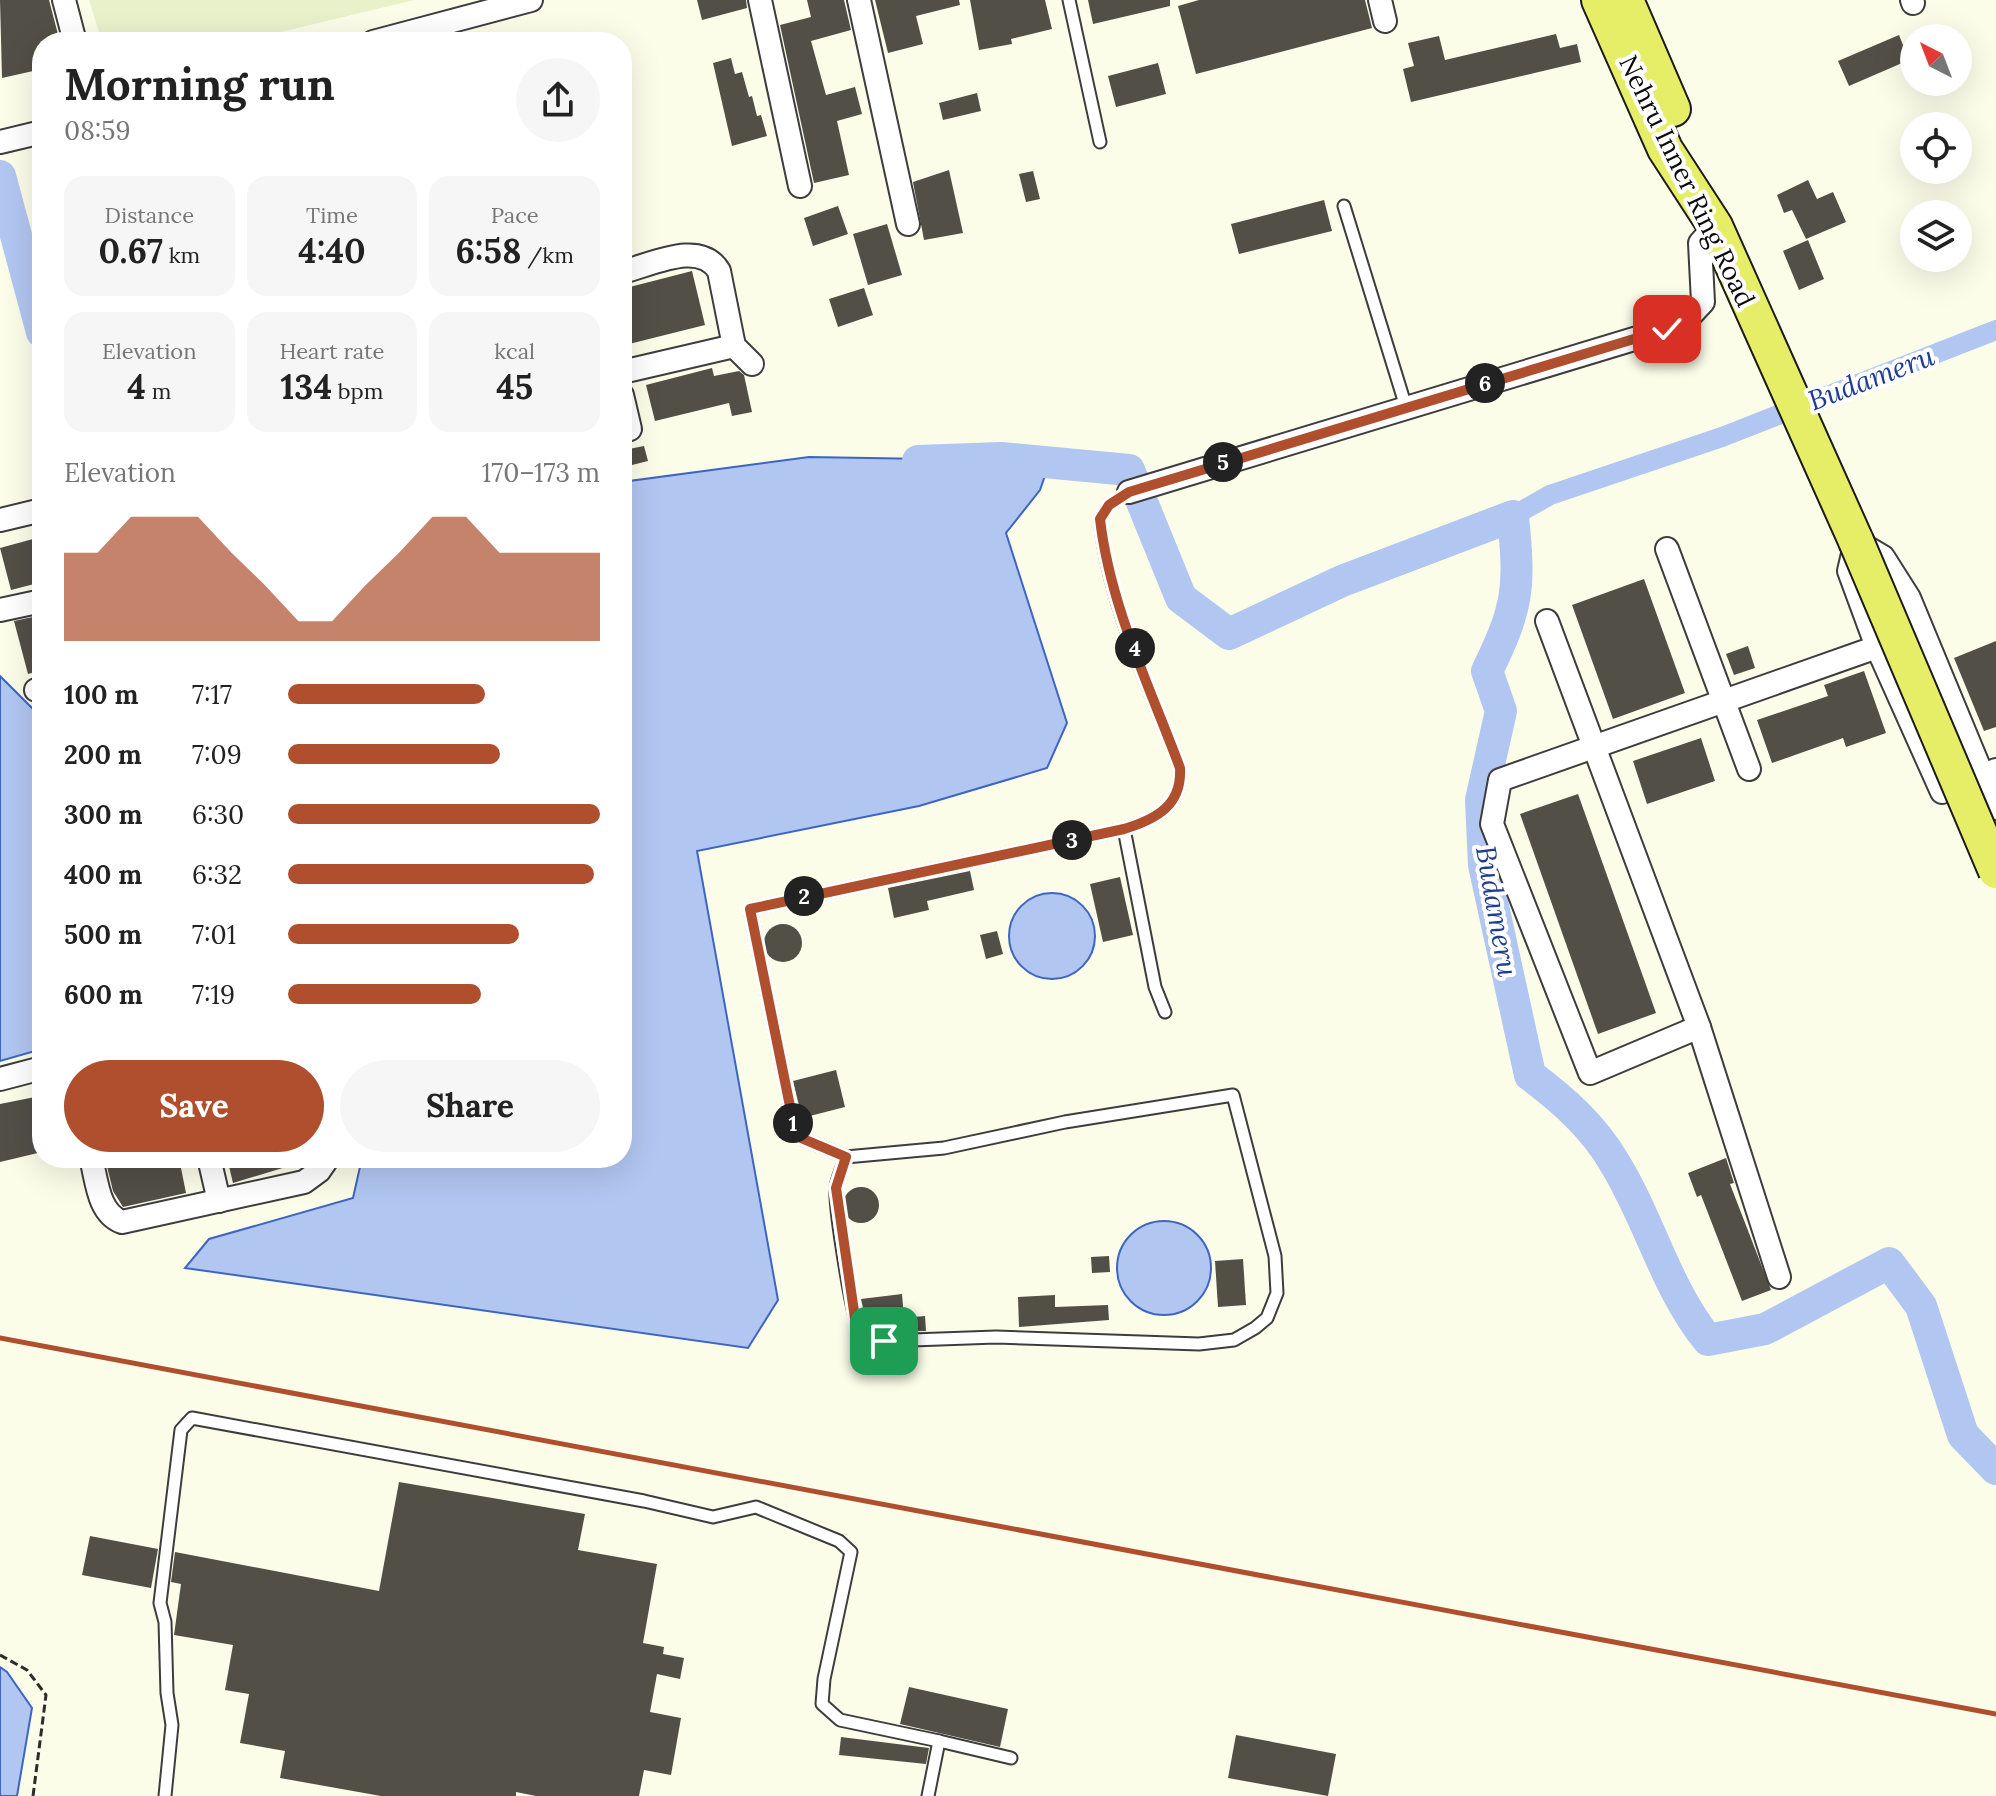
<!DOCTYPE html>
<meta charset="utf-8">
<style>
body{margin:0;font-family:Lora,serif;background:#f6f6f6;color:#222;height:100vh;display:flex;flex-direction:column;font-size:30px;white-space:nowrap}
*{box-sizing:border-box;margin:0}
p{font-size:26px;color:#767676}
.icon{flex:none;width:44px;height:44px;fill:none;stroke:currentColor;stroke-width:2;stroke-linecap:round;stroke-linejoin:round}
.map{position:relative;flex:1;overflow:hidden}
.sheet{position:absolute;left:32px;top:32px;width:600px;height:1136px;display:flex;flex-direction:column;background:#fff;border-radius:32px;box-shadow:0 8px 32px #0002}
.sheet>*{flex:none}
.needle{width:52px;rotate:318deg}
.fabs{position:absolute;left:1900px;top:24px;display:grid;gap:16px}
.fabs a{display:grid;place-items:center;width:72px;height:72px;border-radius:50%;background:#fff;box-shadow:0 8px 32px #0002;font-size:40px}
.pin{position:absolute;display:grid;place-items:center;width:68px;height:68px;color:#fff;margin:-34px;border-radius:16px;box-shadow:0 4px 12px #0006}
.km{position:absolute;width:40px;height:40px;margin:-20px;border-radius:50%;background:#222;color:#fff;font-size:22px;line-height:40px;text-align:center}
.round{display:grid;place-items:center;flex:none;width:84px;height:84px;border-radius:42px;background:#f6f6f6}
.headline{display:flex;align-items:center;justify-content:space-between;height:136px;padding:0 32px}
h1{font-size:44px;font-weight:800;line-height:60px}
.figures{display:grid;grid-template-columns:repeat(3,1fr);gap:12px;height:136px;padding:8px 32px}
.figures div{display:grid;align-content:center;border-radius:20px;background:#f6f6f6;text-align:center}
.figures b{font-size:34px;font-weight:800}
.figures small{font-size:22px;font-weight:400}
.figures p{font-size:22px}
.chart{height:224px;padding:16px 32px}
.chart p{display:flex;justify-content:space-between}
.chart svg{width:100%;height:144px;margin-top:8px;fill:#af4f2e;opacity:.7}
.cta{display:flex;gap:16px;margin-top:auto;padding:16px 32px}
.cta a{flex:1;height:92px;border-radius:48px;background:#af4f2e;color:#fff;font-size:32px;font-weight:800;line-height:92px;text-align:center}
.cta a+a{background:#f6f6f6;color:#222}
ul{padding:0 32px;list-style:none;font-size:26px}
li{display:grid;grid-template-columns:128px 96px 1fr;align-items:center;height:60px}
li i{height:20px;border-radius:10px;background:#af4f2e}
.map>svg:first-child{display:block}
.farmland{fill:#e9f1cb}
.water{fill:#b1c6f1;stroke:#3e65c2;stroke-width:2}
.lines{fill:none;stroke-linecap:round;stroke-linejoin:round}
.canal{stroke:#b1c6f1;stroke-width:20}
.river{stroke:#b1c6f1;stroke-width:32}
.building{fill:#524f47}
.service-casing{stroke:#3d3d3d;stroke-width:15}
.minor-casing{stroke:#3d3d3d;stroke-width:26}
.primary-casing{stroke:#1b1b1b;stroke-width:38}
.path{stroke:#2c2c2c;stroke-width:3;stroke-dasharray:8 4;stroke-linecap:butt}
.service{stroke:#fff;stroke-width:11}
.minor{stroke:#fff;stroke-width:22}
.primary{stroke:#e6ee68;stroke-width:34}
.rail{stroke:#af4f2e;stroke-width:5}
.primary-bridge-casing{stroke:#1b1b1b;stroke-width:38;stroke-linecap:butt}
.primary-bridge{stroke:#e6ee68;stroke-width:34}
.route-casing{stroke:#fff;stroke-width:16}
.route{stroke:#af4f2e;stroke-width:10}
.labels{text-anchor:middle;stroke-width:8;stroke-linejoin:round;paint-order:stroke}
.street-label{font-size:26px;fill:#0a0a0a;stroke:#fff}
.water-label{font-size:28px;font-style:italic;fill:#1e3c91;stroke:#fff}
</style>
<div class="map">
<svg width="1996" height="1796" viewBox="0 0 1996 1796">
<rect width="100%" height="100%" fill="#fbfde9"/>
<!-- farmland -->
<polygon class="farmland" points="89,0 414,0 239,42 102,42"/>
<!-- water -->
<g class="water">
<polygon points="809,457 1050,461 1040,490 1006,533 1067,723 1047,768 919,806 697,851 778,1300 748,1348 185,1268 209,1239 353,1198 362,1158 622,1158 622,482"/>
<polygon points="0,676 42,718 42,1049 0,1061"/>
<circle cx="1052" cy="936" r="43"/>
<circle cx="1164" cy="1268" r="47"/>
<polygon points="0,1667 7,1672 32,1708 17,1796 0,1796"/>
</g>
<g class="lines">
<!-- canal -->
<polyline class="canal" points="1513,516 1550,495 1722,437 1996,330"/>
<!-- river -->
<g class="river">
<polyline points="0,176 42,332"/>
<path d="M918 461 1001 458 1129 470 1181 598 1229 634 1342 581 1513 516C1520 587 1519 606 1487 671L1501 711 1481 800 1484 865 1530 1075C1563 1100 1593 1126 1614 1162 1650 1220 1665 1287 1708 1340L1765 1329 1889 1263 1921 1306 1963 1435 1996 1469"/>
</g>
</g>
<!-- building -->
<g class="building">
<polygon points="0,0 49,0 60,42 42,42 42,69 2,78"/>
<polygon points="697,0 746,0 747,8 702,20"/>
<polygon points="807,0 844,0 851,30 811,41 826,95 855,87 862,114 837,121 849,175 814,183 780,25 811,17"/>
<polygon points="875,0 959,0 960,5 916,16 923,44 888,53"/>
<polygon points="970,0 1045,0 1052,29 1011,39 1012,44 979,50"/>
<polygon points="1088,0 1170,0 1170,6 1093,24"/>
<polygon points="1199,0 1365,0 1372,28 1196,74 1178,6"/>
<polygon points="1556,34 1560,48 1577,44 1581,62 1411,102 1403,69 1414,66 1408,43 1439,36 1445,60"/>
<polygon points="1899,35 1909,60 1849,86 1838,61"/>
<polygon points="731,58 735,74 742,72 749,97 752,96 757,116 761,115 767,136 732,146 713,63"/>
<polygon points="1158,63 1166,94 1116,107 1108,76"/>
<polygon points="977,93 981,111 943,120 939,103"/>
<polygon points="949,170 963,233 924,240 913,182"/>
<polygon points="1033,171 1040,199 1026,202 1019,174"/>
<polygon points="1808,180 1817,199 1833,192 1846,222 1806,239 1792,210 1784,213 1777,195"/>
<polygon points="1324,200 1332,231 1239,254 1231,224"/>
<polygon points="838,206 848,234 813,246 804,218"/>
<polygon points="887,224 902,275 868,285 853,234"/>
<polygon points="1808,240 1824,279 1799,290 1783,251"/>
<polygon points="692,271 705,325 629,344 622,314 622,289"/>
<polygon points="864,288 873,315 838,327 829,299"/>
<polygon points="712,368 714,376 739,371 744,375 752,412 732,416 729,403 655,421 646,385"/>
<polygon points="644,446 648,461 628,466 624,450"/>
<polygon points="33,539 42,582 11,590 0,548"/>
<polygon points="1644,579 1685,693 1613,719 1572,605"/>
<polygon points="42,615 42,670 28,674 14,621"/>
<polygon points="1996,641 1996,727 1984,731 1954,658"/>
<polygon points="1748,646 1755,668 1734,675 1726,654"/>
<polygon points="1864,671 1886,733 1846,747 1843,738 1772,763 1757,720 1828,696 1824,685"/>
<polygon points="1701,738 1715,781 1647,804 1633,761"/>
<polygon points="1578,794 1656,1013 1598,1034 1520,814"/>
<polygon points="970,871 974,890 927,901 929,910 894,918 888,888"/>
<polygon points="1120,877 1133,935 1103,942 1090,884"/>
<circle cx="783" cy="943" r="19"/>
<polygon points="997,931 1003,954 986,959 980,935"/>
<polygon points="836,1070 845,1107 802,1118 793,1081"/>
<polygon points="35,1097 42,1124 42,1152 0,1162 0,1104"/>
<polygon points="105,1158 179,1158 186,1193 123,1207 113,1191"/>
<polygon points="227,1158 298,1158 299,1163 233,1183"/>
<polygon points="1726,1158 1734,1183 1730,1184 1771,1290 1742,1301 1701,1195 1697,1197 1688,1173"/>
<circle cx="861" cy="1205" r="18"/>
<polygon points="1109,1256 1110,1272 1092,1273 1091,1257"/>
<polygon points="1243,1259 1246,1305 1218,1307 1215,1261"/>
<polygon points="902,1294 904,1318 925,1316 926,1331 868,1330 861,1299"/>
<polygon points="1055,1295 1055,1307 1108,1305 1109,1320 1019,1327 1018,1297"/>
<polygon points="399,1482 585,1514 578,1550 657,1564 643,1643 664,1647 663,1654 684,1658 680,1679 657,1674 650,1712 681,1718 671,1775 644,1770 639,1796 536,1796 516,1792 516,1796 381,1796 280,1778 285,1751 240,1743 249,1694 225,1690 233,1645 174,1635 181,1584 171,1582 175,1552 379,1591"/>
<polygon points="90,1536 158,1549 151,1588 82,1575"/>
<polygon points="909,1687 1008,1709 1000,1747 900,1724"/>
<polygon points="1236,1735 1336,1754 1328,1796 1228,1778"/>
<polygon points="841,1737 929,1748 926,1764 839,1755"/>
</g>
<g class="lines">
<!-- service casing -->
<g class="service-casing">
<g id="service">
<polyline points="1069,0 1100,142"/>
<polyline points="1344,206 1406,407"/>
<path d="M1129 492 1109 505 1100 519C1109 606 1150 687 1180 768 1182 806 1157 819 1124 829L1155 987 1165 1012"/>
<path d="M846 1157C843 1167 837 1178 836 1187 834 1204 853 1328 862 1338L884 1341 996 1337 1199 1344 1234 1340 1255 1328 1267 1318 1277 1293 1275 1256 1233 1095 1065 1122 944 1148 846 1157 801 1138 794 1126 750 909 1124 829"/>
<polyline points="939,1741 1011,1758"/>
<polyline points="165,1796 172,1725 167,1693 165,1622 160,1603 181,1430 192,1418 644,1501 713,1517 756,1507 839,1541 851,1552 824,1679 822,1704 840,1720 939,1741 928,1796"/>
</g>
</g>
<!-- minor casing -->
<g class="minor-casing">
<g id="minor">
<polyline points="64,0 75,42"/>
<polyline points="760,0 800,186"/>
<polyline points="859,0 908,224"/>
<polyline points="1380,0 1385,21"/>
<polyline points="1912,0 1913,3"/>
<polyline points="373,42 531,0"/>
<polyline points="0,142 42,132"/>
<path d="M622 272C651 265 700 239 719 271L734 346 752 364"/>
<polyline points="622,372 734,346"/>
<polyline points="622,395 630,429"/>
<polyline points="1129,492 1667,329 1688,318 1703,302 1700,243 1715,226"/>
<polyline points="0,520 42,510"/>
<polyline points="1667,549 1749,769"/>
<polyline points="0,610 42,601"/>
<polyline points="1547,621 1699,1027 1779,1277"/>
<polyline points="1877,647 1849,571 1856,541 1883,557 1909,598 1996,808"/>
<polyline points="36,690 42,689"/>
<polyline points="1699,1027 1590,1073 1492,824 1500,780 1877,647 1942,792 1996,770"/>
<polyline points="0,1079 42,1068"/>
<path d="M91 1158C97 1181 98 1213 122 1222L304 1182 319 1171 328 1158"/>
<polyline points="209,1158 219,1201"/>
</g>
</g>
<!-- primary casing -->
<g class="primary-casing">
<g id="primary">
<polyline points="1599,0 1665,149 1715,226 1856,541"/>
<polyline points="1626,0 1673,109"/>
</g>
</g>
<!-- path -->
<polyline class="path" points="0,1655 27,1670 46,1695 33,1796"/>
<!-- service -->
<use href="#service" class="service"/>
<!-- minor -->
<use href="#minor" class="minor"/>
<!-- primary -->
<use href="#primary" class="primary"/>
<!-- rail -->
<polyline class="rail" points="0,1338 1996,1714"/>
<!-- primary-bridge casing -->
<g class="primary-bridge-casing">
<polyline id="primary-bridge" points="1856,541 1996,871"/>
</g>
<!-- primary-bridge -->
<use href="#primary-bridge" class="primary-bridge"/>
</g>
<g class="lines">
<!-- route casing -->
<g class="route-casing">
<path id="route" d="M884 1341 862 1338 857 1332 836 1188 846 1157 801 1138 794 1126 750 909 1124 829C1157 819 1182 805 1180 768 1150 687 1110 606 1100 519L1109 505 1129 492 1667 329"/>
</g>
<!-- route -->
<use href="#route" class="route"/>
</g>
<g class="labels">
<!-- street labels -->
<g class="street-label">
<text transform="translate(1687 181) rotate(64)" y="9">Nehru Inner Ring Road</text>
</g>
<!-- water labels -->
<g class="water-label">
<text transform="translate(1871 378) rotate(-21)" y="10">Budameru</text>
<text transform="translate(1497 911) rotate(80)" y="10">Budameru</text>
</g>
</g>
</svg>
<div class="fabs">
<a><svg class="needle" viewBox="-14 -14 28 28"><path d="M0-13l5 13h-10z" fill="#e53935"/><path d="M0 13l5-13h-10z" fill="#767676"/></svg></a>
<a><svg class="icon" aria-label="locate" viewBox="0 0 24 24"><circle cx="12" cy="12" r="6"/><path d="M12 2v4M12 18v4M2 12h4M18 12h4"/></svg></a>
<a><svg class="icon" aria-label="layers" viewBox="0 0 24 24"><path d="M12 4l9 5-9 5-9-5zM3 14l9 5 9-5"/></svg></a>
</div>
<div class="pin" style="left:884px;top:1341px;background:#1e9e55"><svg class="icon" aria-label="arrive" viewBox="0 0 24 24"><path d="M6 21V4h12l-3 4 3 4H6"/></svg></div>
<div class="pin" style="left:1667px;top:329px;background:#d93025"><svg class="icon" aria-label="check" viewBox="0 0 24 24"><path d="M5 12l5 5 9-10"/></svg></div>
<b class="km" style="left:793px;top:1123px">1</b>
<b class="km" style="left:804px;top:896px">2</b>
<b class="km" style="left:1072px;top:840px">3</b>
<b class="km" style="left:1135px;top:648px">4</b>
<b class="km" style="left:1223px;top:462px">5</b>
<b class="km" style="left:1485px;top:383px">6</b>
<section class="sheet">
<div class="headline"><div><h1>Morning run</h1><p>08:59</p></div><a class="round"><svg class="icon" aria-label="share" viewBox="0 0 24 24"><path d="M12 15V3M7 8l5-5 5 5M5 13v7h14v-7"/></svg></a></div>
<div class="figures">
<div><p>Distance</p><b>0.67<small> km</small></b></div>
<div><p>Time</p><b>4:40</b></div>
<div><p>Pace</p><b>6:58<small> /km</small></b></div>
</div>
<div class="figures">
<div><p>Elevation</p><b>4<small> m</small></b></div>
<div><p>Heart rate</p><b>134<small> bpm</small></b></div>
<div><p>kcal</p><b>45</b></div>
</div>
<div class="chart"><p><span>Elevation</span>170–173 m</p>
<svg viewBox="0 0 160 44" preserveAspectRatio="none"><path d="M0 44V17L10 17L20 6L30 6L40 6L50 17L60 27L70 38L80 38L90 27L100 17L110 6L120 6L130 17L140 17L150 17L160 17V44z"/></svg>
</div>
<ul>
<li><b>100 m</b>7:17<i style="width:63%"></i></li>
<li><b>200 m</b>7:09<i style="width:68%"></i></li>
<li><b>300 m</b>6:30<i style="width:100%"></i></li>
<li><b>400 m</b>6:32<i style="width:98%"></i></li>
<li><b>500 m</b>7:01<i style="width:74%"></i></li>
<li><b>600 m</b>7:19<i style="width:62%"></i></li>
</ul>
<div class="cta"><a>Save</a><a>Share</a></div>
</section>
</div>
